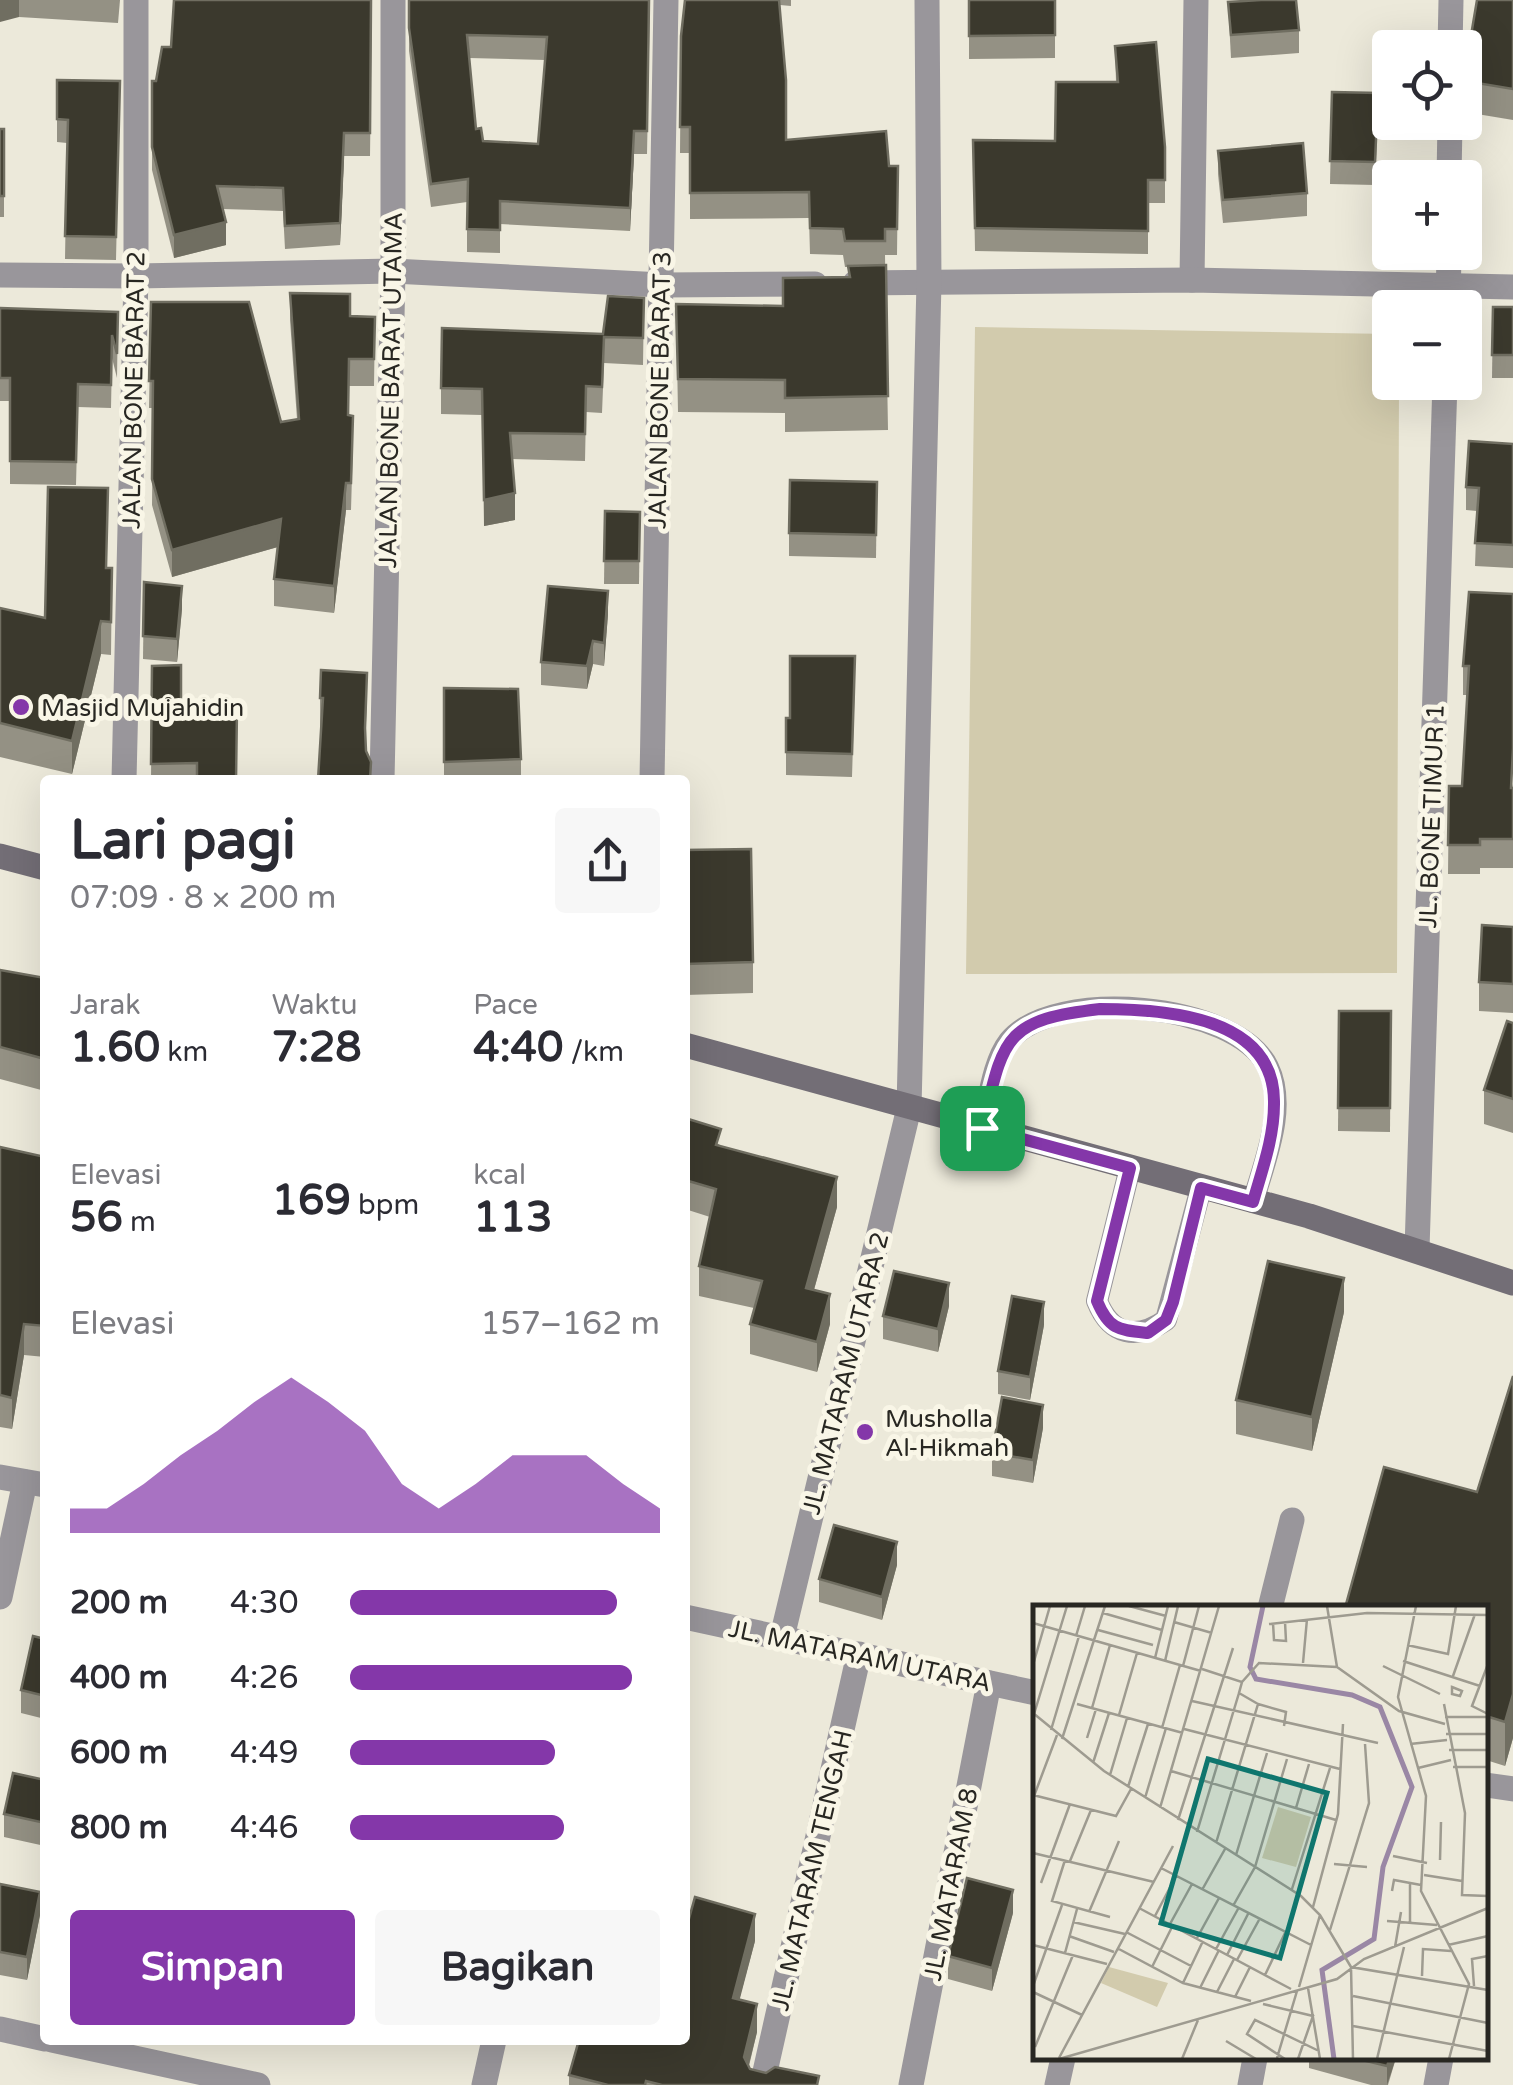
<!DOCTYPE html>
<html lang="id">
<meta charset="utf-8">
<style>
body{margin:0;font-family:"Varela Round",sans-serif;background:#f7f7f7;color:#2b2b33;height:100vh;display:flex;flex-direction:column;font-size:38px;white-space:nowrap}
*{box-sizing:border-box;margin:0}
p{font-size:32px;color:#7c7c81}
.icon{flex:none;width:55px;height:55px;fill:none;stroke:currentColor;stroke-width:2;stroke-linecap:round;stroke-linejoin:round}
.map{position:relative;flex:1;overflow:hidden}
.panel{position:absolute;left:40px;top:775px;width:650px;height:1270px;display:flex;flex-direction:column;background:#fff;border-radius:10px;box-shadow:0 10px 40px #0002}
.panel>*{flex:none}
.tools{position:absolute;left:1372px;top:30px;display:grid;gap:20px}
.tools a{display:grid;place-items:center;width:110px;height:110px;border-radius:10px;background:#fff;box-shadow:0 10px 40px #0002;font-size:50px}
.pin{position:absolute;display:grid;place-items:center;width:85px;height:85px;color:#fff;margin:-42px;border-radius:20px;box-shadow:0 5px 15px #0006}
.round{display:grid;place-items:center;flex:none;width:105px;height:105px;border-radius:10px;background:#f7f7f7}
.overview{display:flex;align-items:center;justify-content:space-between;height:170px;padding:0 30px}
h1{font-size:55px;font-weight:700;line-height:75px}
.stats{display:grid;grid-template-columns:repeat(3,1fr);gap:15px;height:170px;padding:10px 30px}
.stats div{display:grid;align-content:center}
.stats b{font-size:42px;font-weight:700}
.stats small{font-size:28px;font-weight:400}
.stats p{font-size:28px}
.chart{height:280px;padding:20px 30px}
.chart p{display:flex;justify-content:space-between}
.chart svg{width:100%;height:180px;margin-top:10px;fill:#8437a9;opacity:.7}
.primary-button{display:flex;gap:20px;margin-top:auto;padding:20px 30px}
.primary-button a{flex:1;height:115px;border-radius:10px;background:#8437a9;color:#fff;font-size:40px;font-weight:700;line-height:115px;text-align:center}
.primary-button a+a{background:#f7f7f7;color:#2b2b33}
ul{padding:0 30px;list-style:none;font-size:32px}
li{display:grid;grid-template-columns:160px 120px 1fr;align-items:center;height:75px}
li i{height:25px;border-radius:12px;background:#8437a9}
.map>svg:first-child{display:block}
.green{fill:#d2cbad}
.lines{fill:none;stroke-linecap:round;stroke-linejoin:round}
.service{stroke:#99969b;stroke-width:22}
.minor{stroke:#99969b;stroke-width:25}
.secondary{stroke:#736e76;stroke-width:25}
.wall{fill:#949184;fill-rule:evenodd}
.shaded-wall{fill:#706e61}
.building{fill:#3b392d;stroke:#706e61;stroke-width:2.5;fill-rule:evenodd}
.route-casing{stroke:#fff;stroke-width:20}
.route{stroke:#8437a9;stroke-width:12}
.poi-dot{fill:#8437a9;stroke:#f9f6e7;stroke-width:4}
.labels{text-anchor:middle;stroke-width:10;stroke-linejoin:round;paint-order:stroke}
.street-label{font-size:25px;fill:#282722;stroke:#f9f6e7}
.poi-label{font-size:25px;fill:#282722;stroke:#f9f6e7;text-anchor:start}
.inset-river{fill:none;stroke:#9a87a5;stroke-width:5}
.inset-road{fill:none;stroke:#9e9b90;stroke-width:2.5}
.view{fill:#0f766e;fill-opacity:0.15;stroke:#0f766e;stroke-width:5}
.inset-edge{fill:none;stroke:#282722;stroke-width:5}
</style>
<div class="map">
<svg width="1513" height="2085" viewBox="0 0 1513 2085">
<rect width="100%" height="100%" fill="#ece9da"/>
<!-- green -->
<polygon class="green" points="975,327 1390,334 1390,382 1399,383 1397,973 966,974"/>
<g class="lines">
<!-- service -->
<g class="service">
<path d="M982 1128C989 1101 992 1063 1009 1041 1054 986 1236 1002 1268 1067 1288 1108 1264 1162 1253 1202"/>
<path d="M1130 1168 1097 1301C1111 1336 1137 1340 1166 1320L1201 1188"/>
</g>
<!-- minor -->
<g class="minor">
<polyline points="1450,48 1451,0"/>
<polyline points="1449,178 1450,122"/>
<polyline points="0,275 136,276 393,271 662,285 815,284"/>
<polyline points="1192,280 1196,0"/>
<polyline points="855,283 1192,280 1513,287"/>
<polyline points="1448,308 1449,252"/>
<polyline points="124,780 136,276 136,0"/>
<polyline points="382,780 393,271 393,0"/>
<polyline points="652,780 666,0"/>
<polyline points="1417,1249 1445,382"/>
<polyline points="0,1477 45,1485"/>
<polyline points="0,1597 25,1482"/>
<polyline points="1270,1608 1292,1520"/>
<polyline points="685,1617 1036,1693"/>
<polyline points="782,1637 909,1108 929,282 927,0"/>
<polyline points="1486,1785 1513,1789"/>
<polyline points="0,2029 45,2039"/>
<polyline points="52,2040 258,2085"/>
<polyline points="484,2085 494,2040"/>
<polyline points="762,2085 859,1654"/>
<polyline points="911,2085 989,1683"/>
<polyline points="1057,2085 1063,2058"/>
<polyline points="1250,2085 1255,2058"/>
<polyline points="1436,2085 1441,2058"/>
</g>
<!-- secondary -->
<g class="secondary">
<polyline points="0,856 45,868"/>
<polyline points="685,1045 1309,1216 1513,1283"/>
</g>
</g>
<!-- wall -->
<g class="wall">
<polygon points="0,0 120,0 118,23 19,17"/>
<polygon points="372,0 370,156 344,156 340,245 285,249 283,211 223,209 226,245 174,258 152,170 152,81 156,81 171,47"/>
<path d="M409 0H650L647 154H634L630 231 500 224V253L467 252V202L431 207 409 51ZM469 58 545 60 538 144 483 141 476 129Z"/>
<polygon points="685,0 791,0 791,6 780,5 786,140 889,166 898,166 897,255 885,255 888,430 785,432 785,413 678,412 676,304 783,306 848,277 848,267 845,267 843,255 810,254 809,218 690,219 690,153 680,153 681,36"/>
<polygon points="969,0 1055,0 1055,58 969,59"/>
<polygon points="1513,0 1513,120 1465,112 1465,71"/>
<polygon points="1228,2 1299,30 1299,53 1231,58"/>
<polygon points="1115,46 1165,147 1165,203 1148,203 1148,254 975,251 973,140 1055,141 1116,82"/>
<polygon points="57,80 120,81 116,260 65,259 67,143 57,142"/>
<polygon points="1332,92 1378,116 1375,185 1330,184"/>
<rect x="0" y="129" width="4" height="88"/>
<polygon points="1218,151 1307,193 1307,216 1223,223 1218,174"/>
<polygon points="290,293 350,316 375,317 374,386 349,386 349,415 353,442 351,510 346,510 334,613 274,606 274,579 278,547 172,577 152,505 153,408 149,408 151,302 281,422 297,419 290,320"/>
<polygon points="644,298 643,365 604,363 602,413 586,412 585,461 512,459 515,520 484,526 482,415 441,414 441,388 603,334"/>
<polygon points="1493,307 1513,307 1513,378 1492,378"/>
<polygon points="0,308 118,312 117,378 112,358 111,408 78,407 76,485 10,484 10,401 0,401"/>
<polygon points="1513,444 1513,568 1475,566 1477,511 1466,510 1466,487"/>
<polygon points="877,482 876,558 789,556 789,533"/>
<polygon points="605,511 640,512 639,584 604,584"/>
<polygon points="107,568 112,568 111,655 101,654 72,774 0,757 0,608 45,618"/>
<polygon points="144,582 182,609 177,662 143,659"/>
<polygon points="1469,592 1513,788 1513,868 1480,868 1480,874 1448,874 1449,786 1462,786 1467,695 1463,695 1463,666"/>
<polygon points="608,614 604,666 593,664 587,689 541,685 541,662"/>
<polygon points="152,666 181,708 236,780 151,780"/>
<polygon points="855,679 852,777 786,775 786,718 790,718"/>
<polygon points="444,688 521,759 521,776 444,780"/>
<polygon points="320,698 367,703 365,742 371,780 320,728"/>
<polygon points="685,850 753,962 753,993 685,995"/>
<polygon points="1513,927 1513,1013 1479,1011 1479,982"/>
<polygon points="0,970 45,978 45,1091 0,1079"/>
<polygon points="1339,1011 1391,1011 1390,1132 1338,1131"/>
<polygon points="1513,1023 1513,1133 1484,1124 1484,1090"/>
<polygon points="685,1118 721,1146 837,1207 814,1290 830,1324 817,1372 750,1354 750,1324 754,1308 699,1296 699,1266 710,1217 685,1209"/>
<polygon points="0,1147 45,1157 45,1357 24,1355 12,1429 0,1427"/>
<polygon points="949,1306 938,1352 883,1339 883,1316"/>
<polygon points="1344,1312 1312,1451 1236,1434 1236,1400"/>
<polygon points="1044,1325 1030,1400 998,1394 998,1371"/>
<polygon points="1513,1376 1513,1738 1505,1766 1486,1760 1486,1608 1477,1492"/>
<polygon points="1043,1428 1033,1483 992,1476 992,1453"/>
<polygon points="897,1565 882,1620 819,1602 819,1579"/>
<polygon points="45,1639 45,1719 21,1713 21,1690"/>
<polygon points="45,1780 45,1846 4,1837 4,1814"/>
<polygon points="0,1884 40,1915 27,1980 0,1975"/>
<polygon points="1013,1913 992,1991 948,1979 948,1956"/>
<polygon points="755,1941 739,2000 757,2032 749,2066 750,2069 766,2073 819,2085 569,2085 569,2075"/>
<polygon points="1309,2058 1396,2058 1388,2085 1371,2085 1309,2068"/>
</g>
<!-- shaded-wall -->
<g class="shaded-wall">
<polygon points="0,0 19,0 19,17 0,22"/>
<polygon points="634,131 634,154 630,231 630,208"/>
<polygon points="344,133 344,156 340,245 340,223"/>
<polygon points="226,222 226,245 174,258 174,235"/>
<polygon points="346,483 346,510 334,613 334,586"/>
<polygon points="515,493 515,520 484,526 484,500"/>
<polygon points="281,519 281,546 172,577 172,550"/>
<polygon points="182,586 182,609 177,662 177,639"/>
<polygon points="608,591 608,614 604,666 604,643"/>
<polygon points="101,621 101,654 72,774 72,741"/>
<polygon points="593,641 593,664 587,689 587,666"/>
<polygon points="837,1177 837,1207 806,1318 806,1288"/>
<polygon points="1344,1278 1344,1312 1312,1451 1312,1417"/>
<polygon points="949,1283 949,1306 938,1352 938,1329"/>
<polygon points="830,1294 830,1324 817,1372 817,1342"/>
<polygon points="1044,1302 1044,1325 1030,1400 1030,1377"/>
<polygon points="24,1324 24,1355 12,1429 12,1398"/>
<polygon points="1043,1405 1043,1428 1033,1483 1033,1460"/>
<polygon points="897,1542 897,1565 882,1620 882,1597"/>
<polygon points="1513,1694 1513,1738 1505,1766 1505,1722"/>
<polygon points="1013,1890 1013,1913 992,1991 992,1968"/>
<polygon points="40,1892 40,1915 27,1980 27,1957"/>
<polygon points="755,1914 755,1941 733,2025 733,1998"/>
<polygon points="757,2004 757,2032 744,2084 744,2057"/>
<polygon points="1390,2058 1396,2058 1387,2085 1387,2066"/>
</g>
<!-- building -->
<g class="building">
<polygon points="174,0 371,0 370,133 344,133 340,223 285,226 283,188 217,186 226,222 174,235 152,147 152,81 156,81 162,47 171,47"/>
<path d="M409 0H649L647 131H634L630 208 500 201V230L467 229 468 179 431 184 409 28ZM467 35 547 37 538 144 483 141 481 128 476 129Z"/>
<polygon points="685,0 779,0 786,80 786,140 886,131 889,166 898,166 897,229 885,229 885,241 845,241 843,229 810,228 809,192 690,193 690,127 680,127 681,36"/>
<polygon points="969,0 1055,0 1055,35 969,36"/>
<polygon points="1261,0 1296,0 1299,30 1231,35 1228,2"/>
<polygon points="1477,0 1513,0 1513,89 1465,81 1465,71"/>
<polygon points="1156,42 1165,147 1165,180 1148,180 1148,231 975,228 973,140 1055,141 1056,82 1118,82 1115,46"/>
<polygon points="57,80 120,81 116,237 65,236 68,120 57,119"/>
<polygon points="1332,92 1378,93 1375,162 1330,161"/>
<rect x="0" y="129" width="4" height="67"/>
<polygon points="1303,143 1307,193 1223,200 1218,151"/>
<polygon points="886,265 888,396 785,398 785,380 678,379 676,304 783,306 783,278 850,277 848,266"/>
<polygon points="290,293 350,294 350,316 375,317 374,359 349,359 348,415 353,416 351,483 346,483 334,586 274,579 281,519 172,550 152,479 153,381 149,381 151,302 249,302 281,422 299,419"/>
<polygon points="608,296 644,298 643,338 604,337 602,387 586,386 585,434 510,433 515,493 484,500 482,389 441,388 442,328 603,334"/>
<polygon points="1493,307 1513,307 1513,355 1492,355"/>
<polygon points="0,308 118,312 117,354 112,335 111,385 78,384 76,462 10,461 10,378 0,378"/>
<polygon points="1469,441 1513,444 1513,545 1475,543 1479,488 1466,487"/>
<polygon points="790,480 877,482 876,535 789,533"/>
<polygon points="48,487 108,488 106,568 112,568 111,622 101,621 72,741 0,723 0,608 45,618"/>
<polygon points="605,511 640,512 639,561 604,561"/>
<polygon points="144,582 182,586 177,639 143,636"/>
<polygon points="548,586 608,591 604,643 593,641 587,666 541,662"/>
<polygon points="1469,592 1513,594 1513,748 1511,788 1513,788 1513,839 1480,839 1480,845 1448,845 1449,786 1462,786 1469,666 1463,666"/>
<polygon points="790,656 855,656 852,754 786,752 786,718 790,718"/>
<polygon points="181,665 181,708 237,709 236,780 197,780 197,763 151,764 152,666"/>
<polygon points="321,670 367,673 365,728 366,751 371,762 370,780 318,780 323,698 320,698"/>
<polygon points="444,688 518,689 521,759 444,762"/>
<polygon points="751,849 753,962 685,964 685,850"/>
<polygon points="1482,925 1513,927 1513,984 1479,982"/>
<polygon points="0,970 45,978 45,1059 0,1047"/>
<polygon points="1339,1011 1391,1011 1390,1108 1338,1108"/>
<polygon points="1507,1021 1513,1023 1513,1099 1484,1090"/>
<polygon points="685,1118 721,1129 716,1145 837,1177 806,1288 830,1294 817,1342 750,1324 762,1281 699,1266 716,1189 685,1180"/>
<polygon points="0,1147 45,1157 45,1326 24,1324 12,1398 0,1395"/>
<polygon points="1268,1261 1344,1278 1312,1417 1236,1400"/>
<polygon points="894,1271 949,1283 938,1329 883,1316"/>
<polygon points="1012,1296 1044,1302 1030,1377 998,1371"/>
<polygon points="1513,1376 1513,1694 1505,1722 1486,1716 1486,1608 1345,1608 1384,1467 1477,1492"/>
<polygon points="1002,1397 1043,1405 1033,1460 992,1453"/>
<polygon points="834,1525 897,1542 882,1597 819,1579"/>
<polygon points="33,1636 45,1639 45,1696 21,1690"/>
<polygon points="13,1773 45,1780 45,1823 4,1814"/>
<polygon points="967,1878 1013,1890 992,1968 948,1956"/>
<polygon points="0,1884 40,1892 27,1957 0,1952"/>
<polygon points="695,1897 755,1914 733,1998 757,2004 744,2057 750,2069 766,2073 775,2067 819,2076 817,2085 662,2085 646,2081 645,2085 608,2085 569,2075 579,2040 685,2040 685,1933"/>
<polygon points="1354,2058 1390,2058 1387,2066"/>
</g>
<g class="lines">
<!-- route casing -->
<g class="route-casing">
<path id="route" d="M1100 1009C1165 1009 1276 1016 1274 1104 1274 1138 1262 1170 1253 1202L1201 1188 1173 1302 1166 1320 1148 1333C1119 1330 1109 1330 1097 1301L1130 1168 982 1128C1004 1039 1002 1020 1100 1009Z"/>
</g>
<!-- route -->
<use href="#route" class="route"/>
</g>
<!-- markers -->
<g class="poi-dot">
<circle cx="21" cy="707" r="10"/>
<circle cx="865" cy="1432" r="10"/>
</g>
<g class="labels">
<!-- street labels -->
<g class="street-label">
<text transform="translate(133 390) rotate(-89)" y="9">JALAN BONE BARAT 2</text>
<text transform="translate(390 390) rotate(-89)" y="9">JALAN BONE BARAT UTAMA</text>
<text transform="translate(659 390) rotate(-89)" y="9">JALAN BONE BARAT 3</text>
<text transform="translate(1431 816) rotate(-88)" y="9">JL. BONE TIMUR 1</text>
<text transform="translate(845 1373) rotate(-76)" y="9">JL. MATARAM UTARA 2</text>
<text transform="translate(860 1655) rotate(12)" y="9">JL. MATARAM UTARA</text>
<text transform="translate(811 1870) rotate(-77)" y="9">JL. MATARAM TENGAH</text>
<text transform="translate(950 1884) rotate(-79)" y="9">JL. MATARAM 8</text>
</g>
<!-- poi labels -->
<g class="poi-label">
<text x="41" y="716">Masjid Mujahidin</text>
<text x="885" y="1427">Musholla<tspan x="885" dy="29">Al-Hikmah</tspan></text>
</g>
</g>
<!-- overview -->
<g transform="translate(1033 1605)">
<rect width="455" height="455" fill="#ece9da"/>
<path d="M245 202 278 212 263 262 229 253ZM76 362 135 378 124 402 68 378Z" fill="#d2cbad"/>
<path class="inset-river" d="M230 1 217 62 223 74 319 90 347 102 379 182 350 262 341 334 289 365 301 454"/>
<path class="inset-road" d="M96 1 133 11M294 1 304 62M383 1 365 92 393 191 388 286 436 379 416 454M70 8 129 25M141 17 179 28M0 18 168 66M240 18 241 35 253 36 252 17M236 19 334 8 455 10M65 25 120 40M43 31 52 1M374 40 415 49 423 1M122 53 135 1M132 56 145 1M370 56 447 81M270 58 274 14M455 59 439 101 455 109M0 60 17 1M150 61 166 1M350 61 407 89M169 64 209 77 206 88 225 99 183 238M420 71 442 9M209 77 226 58 304 62 366 106 412 119M419 82 429 86 427 91 419 89ZM159 96 345 138M44 99 150 128M225 99 253 107 251 121M411 99 432 208 429 290 455 291M59 103 77 40M0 108 71 166 268 291 287 310 318 362 455 385M1 109 34 1M86 110 104 48M412 112H455M129 123 147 60M151 124 307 164M18 125 46 31M413 129H455M54 133 63 104M29 134 72 1M377 139 414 135M416 145H455M60 158 76 108M420 162H455M385 163 418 155M138 166 303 215M77 170 94 113M95 182 115 119M0 190 83 211 98 184M1 191 24 130M112 193 133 123M127 203 186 1M263 203 276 159M145 215 200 43M164 227 206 88M0 248 121 277M203 250 234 148M360 251 394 258M32 255 19 296 77 312M407 255 408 217M37 256 58 205M301 259 334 262M128 263 278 340M391 270 429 276M8 278 37 199M377 279V317M259 284 297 163M169 285 192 244M359 286 361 275 388 280M200 301 222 262 254 154M280 302 305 209 310 119M106 303 258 384M56 307 86 236M122 311 143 271M354 316 404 320M40 317 92 329M137 319 159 279M297 325 336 198 332 139M93 327 158 361M36 331 81 347M164 333 186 293M0 340 74 359M415 340 455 331M362 342 368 307M84 343 150 378 218 396M183 344 205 304M32 348 44 304M194 350 215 309M204 355 226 315M119 362 140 320M318 362 320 454M232 370 252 328M389 371 390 344 418 346M150 378 170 336M0 381 29 300M441 381 439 354 455 351M266 382 287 310M167 383 186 345M275 383 287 454M0 387 49 410M184 387 201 354M320 391 455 418M202 392 217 362M230 399 280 411 265 454M320 421 455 446M193 436 223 454M2 442 40 350M26 453 140 241M244 453 264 386M26 454 304 374 331 354 455 303M149 454 165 415M252 454 214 429 222 415 286 446M344 454 371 342"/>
<path class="view" d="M175 154 294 188 247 353 128 318Z"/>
<rect width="455" height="455" class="inset-edge"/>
</g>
</svg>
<div class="tools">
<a><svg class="icon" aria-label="locate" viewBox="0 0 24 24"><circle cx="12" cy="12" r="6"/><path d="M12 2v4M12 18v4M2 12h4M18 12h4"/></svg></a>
<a>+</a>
<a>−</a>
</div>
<div class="pin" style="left:982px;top:1128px;background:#1e9e55"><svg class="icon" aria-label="arrive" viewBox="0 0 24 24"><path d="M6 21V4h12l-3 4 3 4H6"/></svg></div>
<section class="panel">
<div class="overview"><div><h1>Lari pagi</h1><p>07:09 · 8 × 200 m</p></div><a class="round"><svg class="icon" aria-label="share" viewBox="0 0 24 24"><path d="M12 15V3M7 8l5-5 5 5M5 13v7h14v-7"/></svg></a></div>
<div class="stats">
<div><p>Jarak</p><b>1.60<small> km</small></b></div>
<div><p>Waktu</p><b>7:28</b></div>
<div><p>Pace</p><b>4:40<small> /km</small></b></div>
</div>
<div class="stats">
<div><p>Elevasi</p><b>56<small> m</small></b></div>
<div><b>169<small> bpm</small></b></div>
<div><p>kcal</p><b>113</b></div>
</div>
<div class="chart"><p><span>Elevasi</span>157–162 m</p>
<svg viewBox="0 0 160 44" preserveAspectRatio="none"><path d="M0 44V38L10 38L20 32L30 25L40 19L50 12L60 6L70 12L80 19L90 32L100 38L110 32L120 25L130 25L140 25L150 32L160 38V44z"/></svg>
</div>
<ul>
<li><b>200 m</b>4:30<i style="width:86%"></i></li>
<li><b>400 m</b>4:26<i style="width:91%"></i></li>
<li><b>600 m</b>4:49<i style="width:66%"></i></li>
<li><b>800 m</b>4:46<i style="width:69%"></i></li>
</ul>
<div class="primary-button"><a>Simpan</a><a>Bagikan</a></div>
</section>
</div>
